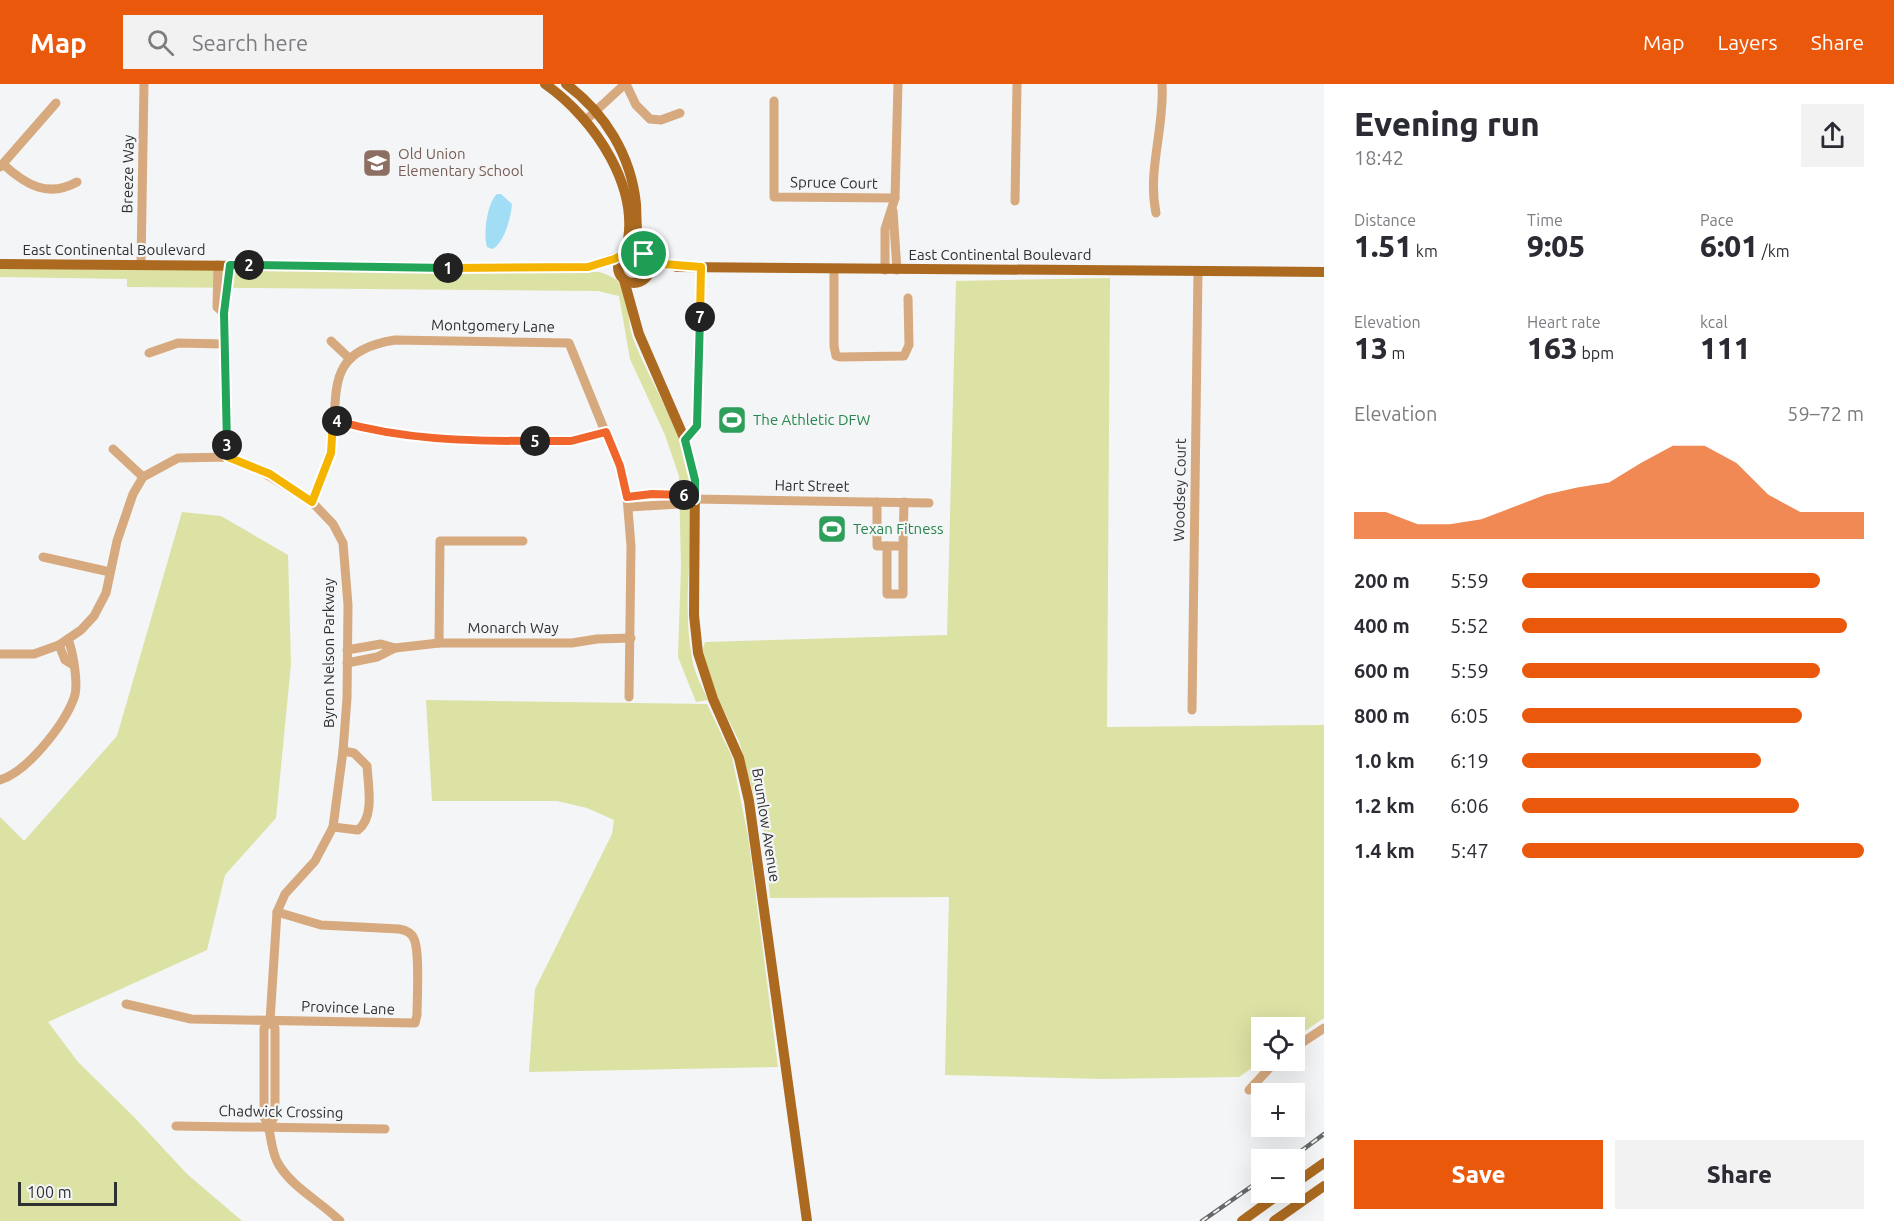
<!DOCTYPE html>
<meta charset="utf-8">
<style>
body{margin:0;font-family:Ubuntu,sans-serif;background:#f2f2f3;color:#2b2b33;height:100vh;display:flex;flex-direction:column;font-size:22px;white-space:nowrap}
*{box-sizing:border-box;margin:0}
p{font-size:20px;color:#7c7c81}
.icon{flex:none;width:33px;height:33px;fill:none;stroke:currentColor;stroke-width:2;stroke-linecap:round;stroke-linejoin:round}
.map{position:relative;flex:1;overflow:hidden}
.details{display:flex;flex-direction:column;background:#fff;width:570px}
.details>*{flex:none}
.fabs{position:absolute;left:1251px;top:933px;display:grid;gap:12px}
.fabs a{display:grid;place-items:center;width:54px;height:54px;border-radius:0px;background:#fff;box-shadow:0 6px 24px #0002;font-size:30px}
.scale{position:absolute;left:18px;bottom:15px;width:99px;box-sizing:border-box;padding-left:6px;border:3px solid #2f3030;border-top:0;font-size:16px;line-height:21px;white-space:nowrap;color:#2f3030;-webkit-text-stroke:4px #f4f5f7;paint-order:stroke}
.pin{position:absolute;display:grid;place-items:center;width:51px;height:51px;color:#fff;margin:-26px;border:3px solid #fff;border-radius:50%;box-shadow:0 2px 6px #0007}
.km{position:absolute;width:30px;height:30px;margin:-15px;border-radius:50%;background:#222;color:#fff;font-size:16px;line-height:30px;text-align:center}
.round{display:grid;place-items:center;flex:none;width:63px;height:63px;border-radius:0px;background:#f2f2f3}
.overview{display:flex;align-items:center;justify-content:space-between;height:102px;padding:0 30px}
h1{font-size:33px;font-weight:800;line-height:45px}
.metrics{display:grid;grid-template-columns:repeat(3,1fr);gap:9px;height:102px;padding:6px 30px}
.metrics div{display:grid;align-content:center}
.metrics b{font-size:30px;font-weight:800}
.metrics small{font-size:16px;font-weight:400}
.metrics p{font-size:16px}
.chart{height:168px;padding:12px 30px}
.chart p{display:flex;justify-content:space-between}
.chart svg{width:100%;height:108px;margin-top:6px;fill:#ea580c;opacity:.7}
.action{display:flex;gap:12px;margin-top:auto;padding:12px 30px}
.action a{flex:1;height:69px;border-radius:0px;background:#ea580c;color:#fff;font-size:24px;font-weight:800;line-height:69px;text-align:center}
.action a+a{background:#f2f2f3;color:#2b2b33}
ul{padding:0 30px;list-style:none;font-size:20px}
li{display:grid;grid-template-columns:96px 72px 1fr;align-items:center;height:45px}
li i{height:15px;border-radius:8px;background:#ea580c}
header{display:flex;align-items:center;gap:36px;box-sizing:border-box;height:84px;padding:0 30px;background:#ea580c;color:#fff}
header strong{font-size:28px}
nav{display:flex;gap:33px;margin-inline-start:auto;font-size:21px}
.search{width:420px;height:54px;background:#f2f2f3;display:flex;align-items:center;gap:15px;box-sizing:border-box;padding:0 21px;border-radius:0px;color:#7c7c81;font-size:22px}
main{display:flex;flex:1;min-height:0}
.map>svg:first-child{display:block}
.green{fill:#dce1a4}
.water{fill:#a2ddf6}
.lines{fill:none;stroke-linecap:round;stroke-linejoin:round}
.minor{stroke:#d7a97e;stroke-width:9}
.major{stroke:#ac6a20;stroke-width:10}
.rail-casing{stroke:#676868;stroke-width:4.5}
.rail{stroke:#f4f5f7;stroke-width:2;stroke-dasharray:7;stroke-linecap:butt}
.split-1-casing{stroke:#fff;stroke-width:12}
.split-2-casing{stroke:#fff;stroke-width:12}
.split-3-casing{stroke:#fff;stroke-width:12}
.split-4-casing{stroke:#fff;stroke-width:12}
.split-5-casing{stroke:#fff;stroke-width:12}
.split-6-casing{stroke:#fff;stroke-width:12}
.split-7-casing{stroke:#fff;stroke-width:12}
.split-8-casing{stroke:#fff;stroke-width:12}
.split-1{stroke:#f5b400;stroke-width:8}
.split-2{stroke:#22a559;stroke-width:8}
.split-3{stroke:#22a559;stroke-width:8}
.split-4{stroke:#f5b400;stroke-width:8}
.split-5{stroke:#f0652b;stroke-width:8}
.split-6{stroke:#f0652b;stroke-width:8}
.split-7{stroke:#22a559;stroke-width:8}
.split-8{stroke:#f5b400;stroke-width:8}
.labels{text-anchor:middle;stroke-width:4.5;stroke-linejoin:round;paint-order:stroke}
.education-label{font-size:15px;fill:#785e54;stroke:#f4f5f7;text-anchor:start}
.street-label{font-size:15px;fill:#2f3030;stroke:#f4f5f7}
.leisure-label{font-size:15px;fill:#27864d;stroke:#f4f5f7;text-anchor:start}
</style>
<header>
<strong>Map</strong>
<div class="search"><svg class="icon" aria-label="search" viewBox="0 0 24 24"><circle cx="10" cy="10" r="6"/><path d="M15 15l6 6"/></svg>Search here</div>
<nav><a>Map</a><a>Layers</a><a>Share</a></nav>
</header>
<main>
<div class="map">
<svg width="1324" height="1137" viewBox="0 0 1324 1137">
<rect width="100%" height="100%" fill="#f4f5f7"/>
<!-- green -->
<g class="green">
<path d="M0 184 599 188C639 199 622 226 634 257 649 296 688 358 691 396 695 455 681 516 692 574 694 588 702 603 708 616L696 618 678 573 681 483 679 392 665 351 630 275 619 212 598 207 127 203V195L0 193Z"/>
<polygon points="1110,194 1107,643 1324,641 1324,934 1295,954 1294,944 1262,944 1262,977 1239,993 1102,995 945,991 949,813 770,814 763,746 739,657 710,599 702,568 705,558 947,551 956,197"/>
<polygon points="182,428 221,432 288,471 291,580 276,734 225,791 207,866 48,938 78,978 134,1033 187,1090 242,1137 0,1137 0,733 24,757 117,652"/>
<polygon points="426,616 707,620 732,673 748,752 778,983 529,988 535,905 612,750 614,736 587,724 557,717 432,717"/>
</g>
<!-- water -->
<path class="water" d="M497 110H501L512 120C511 133 504 160 492 165L487 163C483 150 487 119 497 110Z"/>
<g class="lines">
<!-- minor -->
<g class="minor">
<polyline points="626,0 636,21 650,35 661,36 680,29"/>
<polyline points="774,17 774,113 895,114"/>
<polyline points="587,35 625,0"/>
<path d="M4 81C26 101 48 114 77 98"/>
<polyline points="0,83 56,19"/>
<polyline points="1015,117 1017,0"/>
<polyline points="893,127 897,186"/>
<path d="M1156 129C1147 86 1165 43 1162 0"/>
<polyline points="141,180 144,0"/>
<polyline points="218,181 217,223 224,229"/>
<polyline points="834,185 834,262 836,272 840,273 904,272 909,261 908,214"/>
<polyline points="885,186 885,145 895,114 898,0"/>
<polyline points="331,257 350,275"/>
<polyline points="149,269 178,259 225,260"/>
<path d="M333 336C399 354 452 357 519 357 549 357 577 359 606 348"/>
<polyline points="685,356 697,342 701,183"/>
<polyline points="113,365 143,393"/>
<polyline points="228,373 224,229 230,181"/>
<polyline points="627,413 674,409 695,415 929,419"/>
<path d="M312 418C319 402 327 387 330 370 342 315 318 268 395 256L569 259 619 382 627 413 631 462 629 613"/>
<polyline points="877,418 877,462 903,462 904,418"/>
<polyline points="629,423 679,420 695,415"/>
<polyline points="887,462 887,510 903,510 903,462"/>
<polyline points="43,473 110,488"/>
<polyline points="439,559 440,457 523,457"/>
<polyline points="59,561 65,576 73,581"/>
<polyline points="347,566 381,560 395,564"/>
<path d="M0 570H34L59 561 81 546 94 532 106 509 117 457 133 410 143 393 178 374 228 373 249 380 312 418 333 440 343 459 348 521 347 614 343 667 333 743 315 777 285 810 277 828 270 937 264 944V1033C273 1048 269 1065 279 1081 294 1105 320 1117 340 1137"/>
<polyline points="347,579 377,573 395,564 439,559 572,559 597,555 631,554"/>
<polyline points="1192,626 1198,187"/>
<path d="M0 696C27 688 64 641 74 614 79 601 73 568 68 555"/>
<path d="M333 743 358 746C375 733 368 701 367 682L354 669 343 667"/>
<path d="M126 920 191 935 415 939 417 931C417 915 420 867 414 855 412 849 405 846 399 845L321 841 277 828"/>
<polyline points="1294,964 1324,944"/>
<polyline points="1249,1006 1277,976"/>
<polyline points="176,1042 385,1045"/>
<polyline points="269,1042 275,1032 275,944 270,937"/>
</g>
<!-- major -->
<g class="major">
<path d="M545 0C594 34 644 106 625 169"/>
<path d="M566 0C605 29 631 71 636 120 637 137 635 155 644 170"/>
<circle cx="634" cy="183" r="16"/>
<polyline points="647,174 677,183 1324,188"/>
<polyline points="0,180 544,184 589,183 622,171"/>
<polyline points="624,196 639,250 685,356 691,378 695,396 694,531 698,569 713,615 739,674 749,717 807,1137"/>
<polyline points="1294,1100 1324,1079"/>
<polyline points="1242,1137 1282,1108"/>
<polyline points="1274,1137 1324,1102"/>
</g>
<!-- rail casing -->
<g class="rail-casing">
<g id="rail">
<polyline points="1289,1076 1324,1050"/>
<polyline points="1202,1137 1262,1095"/>
</g>
</g>
<!-- rail -->
<use href="#rail" class="rail"/>
</g>
<g class="lines">
<!-- split-1 casing -->
<g class="split-1-casing">
<polyline id="split-1" points="448,184 588,183 614,175 630,167 644,170"/>
</g>
<!-- split-2 casing -->
<g class="split-2-casing">
<polyline id="split-2" points="249,181 448,184"/>
</g>
<!-- split-3 casing -->
<g class="split-3-casing">
<polyline id="split-3" points="227,361 224,229 230,181 249,181"/>
</g>
<!-- split-4 casing -->
<g class="split-4-casing">
<polyline id="split-4" points="227,361 228,373 270,390 312,418 331,369 333,336 337,337"/>
</g>
<!-- split-5 casing -->
<g class="split-5-casing">
<path id="split-5" d="M337 337C405 356 465 357 535 357"/>
</g>
<!-- split-6 casing -->
<g class="split-6-casing">
<polyline id="split-6" points="535,357 571,357 606,348 620,382 627,413 652,410 684,411"/>
</g>
<!-- split-7 casing -->
<g class="split-7-casing">
<polyline id="split-7" points="684,411 695,415 695,396 685,356 697,342 700,233"/>
</g>
<!-- split-8 casing -->
<g class="split-8-casing">
<polyline id="split-8" points="644,170 663,180 701,183 700,233"/>
</g>
<!-- split-1 -->
<use href="#split-1" class="split-1"/>
<!-- split-2 -->
<use href="#split-2" class="split-2"/>
<!-- split-3 -->
<use href="#split-3" class="split-3"/>
<!-- split-4 -->
<use href="#split-4" class="split-4"/>
<!-- split-5 -->
<use href="#split-5" class="split-5"/>
<!-- split-6 -->
<use href="#split-6" class="split-6"/>
<!-- split-7 -->
<use href="#split-7" class="split-7"/>
<!-- split-8 -->
<use href="#split-8" class="split-8"/>
</g>
<!-- icons -->
<defs>
<g id="school-square" transform="scale(1.5)"><rect x="-9" y="-9" width="18" height="18" rx="4" fill="#8d6e63" stroke="#f4f5f7"/><path d="M0-5L7-2L0 1L-7-2ZM-4 1L0 2.5L4 1V4Q0 6-4 4Z" fill="#fff"/></g>
<g id="stadium-square" transform="scale(1.5)"><rect x="-9" y="-9" width="18" height="18" rx="4" fill="#2e9e5b" stroke="#f4f5f7"/><path d="M0-5a6.5 5 0 1 0 0 10a6.5 5 0 1 0 0-10ZM-3.5-1.8h7v3.6h-7Z" fill="#fff"/></g>
</defs>
<g fill-rule="evenodd">
<use href="#school-square" x="377" y="79"/>
<use href="#stadium-square" x="732" y="336"/>
<use href="#stadium-square" x="832" y="445"/>
</g>
<g class="labels">
<!-- education labels -->
<g class="education-label">
<text x="398" y="75">Old Union<tspan x="398" dy="17">Elementary School</tspan></text>
</g>
<!-- street labels -->
<g class="street-label">
<text transform="translate(128 90) rotate(-89)" y="5">Breeze Way</text>
<text transform="translate(834 99) rotate(1)" y="5">Spruce Court</text>
<text x="114" y="171">East Continental Boulevard</text>
<text x="1000" y="176">East Continental Boulevard</text>
<text transform="translate(493 242) rotate(1)" y="5">Montgomery Lane</text>
<text transform="translate(812 402) rotate(1)" y="5">Hart Street</text>
<text transform="translate(1180 406) rotate(-89)" y="5">Woodsey Court</text>
<text x="513" y="549">Monarch Way</text>
<text transform="translate(329 569) rotate(-90)" y="5">Byron Nelson Parkway</text>
<text transform="translate(766 741) rotate(81)" y="5">Brumlow Avenue</text>
<text transform="translate(348 924) rotate(2)" y="5">Province Lane</text>
<text transform="translate(281 1028) rotate(1)" y="5">Chadwick Crossing</text>
</g>
<!-- leisure labels -->
<g class="leisure-label">
<text x="753" y="341">The Athletic DFW</text>
<text x="853" y="450">Texan Fitness</text>
</g>
</g>
</svg>
<div class="fabs">
<a><svg class="icon" aria-label="locate" viewBox="0 0 24 24"><circle cx="12" cy="12" r="6"/><path d="M12 2v4M12 18v4M2 12h4M18 12h4"/></svg></a>
<a>+</a>
<a>−</a>
</div>
<div class="scale">100 m</div>
<div class="pin" style="left:644px;top:170px;background:#1e9e55"><svg class="icon" aria-label="arrive" viewBox="0 0 24 24"><path d="M6 21V4h12l-3 4 3 4H6"/></svg></div>
<b class="km" style="left:448px;top:184px">1</b>
<b class="km" style="left:249px;top:181px">2</b>
<b class="km" style="left:227px;top:361px">3</b>
<b class="km" style="left:337px;top:337px">4</b>
<b class="km" style="left:535px;top:357px">5</b>
<b class="km" style="left:684px;top:411px">6</b>
<b class="km" style="left:700px;top:233px">7</b>
</div>
<section class="details">
<div class="overview"><div><h1>Evening run</h1><p>18:42</p></div><a class="round"><svg class="icon" aria-label="share" viewBox="0 0 24 24"><path d="M12 15V3M7 8l5-5 5 5M5 13v7h14v-7"/></svg></a></div>
<div class="metrics">
<div><p>Distance</p><b>1.51<small> km</small></b></div>
<div><p>Time</p><b>9:05</b></div>
<div><p>Pace</p><b>6:01<small> /km</small></b></div>
</div>
<div class="metrics">
<div><p>Elevation</p><b>13<small> m</small></b></div>
<div><p>Heart rate</p><b>163<small> bpm</small></b></div>
<div><p>kcal</p><b>111</b></div>
</div>
<div class="chart"><p><span>Elevation</span>59–72 m</p>
<svg viewBox="0 0 160 44" preserveAspectRatio="none"><path d="M0 44V33L10 33L20 38L30 38L40 36L50 31L60 26L70 23L80 21L90 13L100 6L110 6L120 13L130 26L140 33L150 33L160 33V44z"/></svg>
</div>
<ul>
<li><b>200 m</b>5:59<i style="width:87%"></i></li>
<li><b>400 m</b>5:52<i style="width:95%"></i></li>
<li><b>600 m</b>5:59<i style="width:87%"></i></li>
<li><b>800 m</b>6:05<i style="width:82%"></i></li>
<li><b>1.0 km</b>6:19<i style="width:70%"></i></li>
<li><b>1.2 km</b>6:06<i style="width:81%"></i></li>
<li><b>1.4 km</b>5:47<i style="width:100%"></i></li>
</ul>
<div class="action"><a>Save</a><a>Share</a></div>
</section>
</main>
